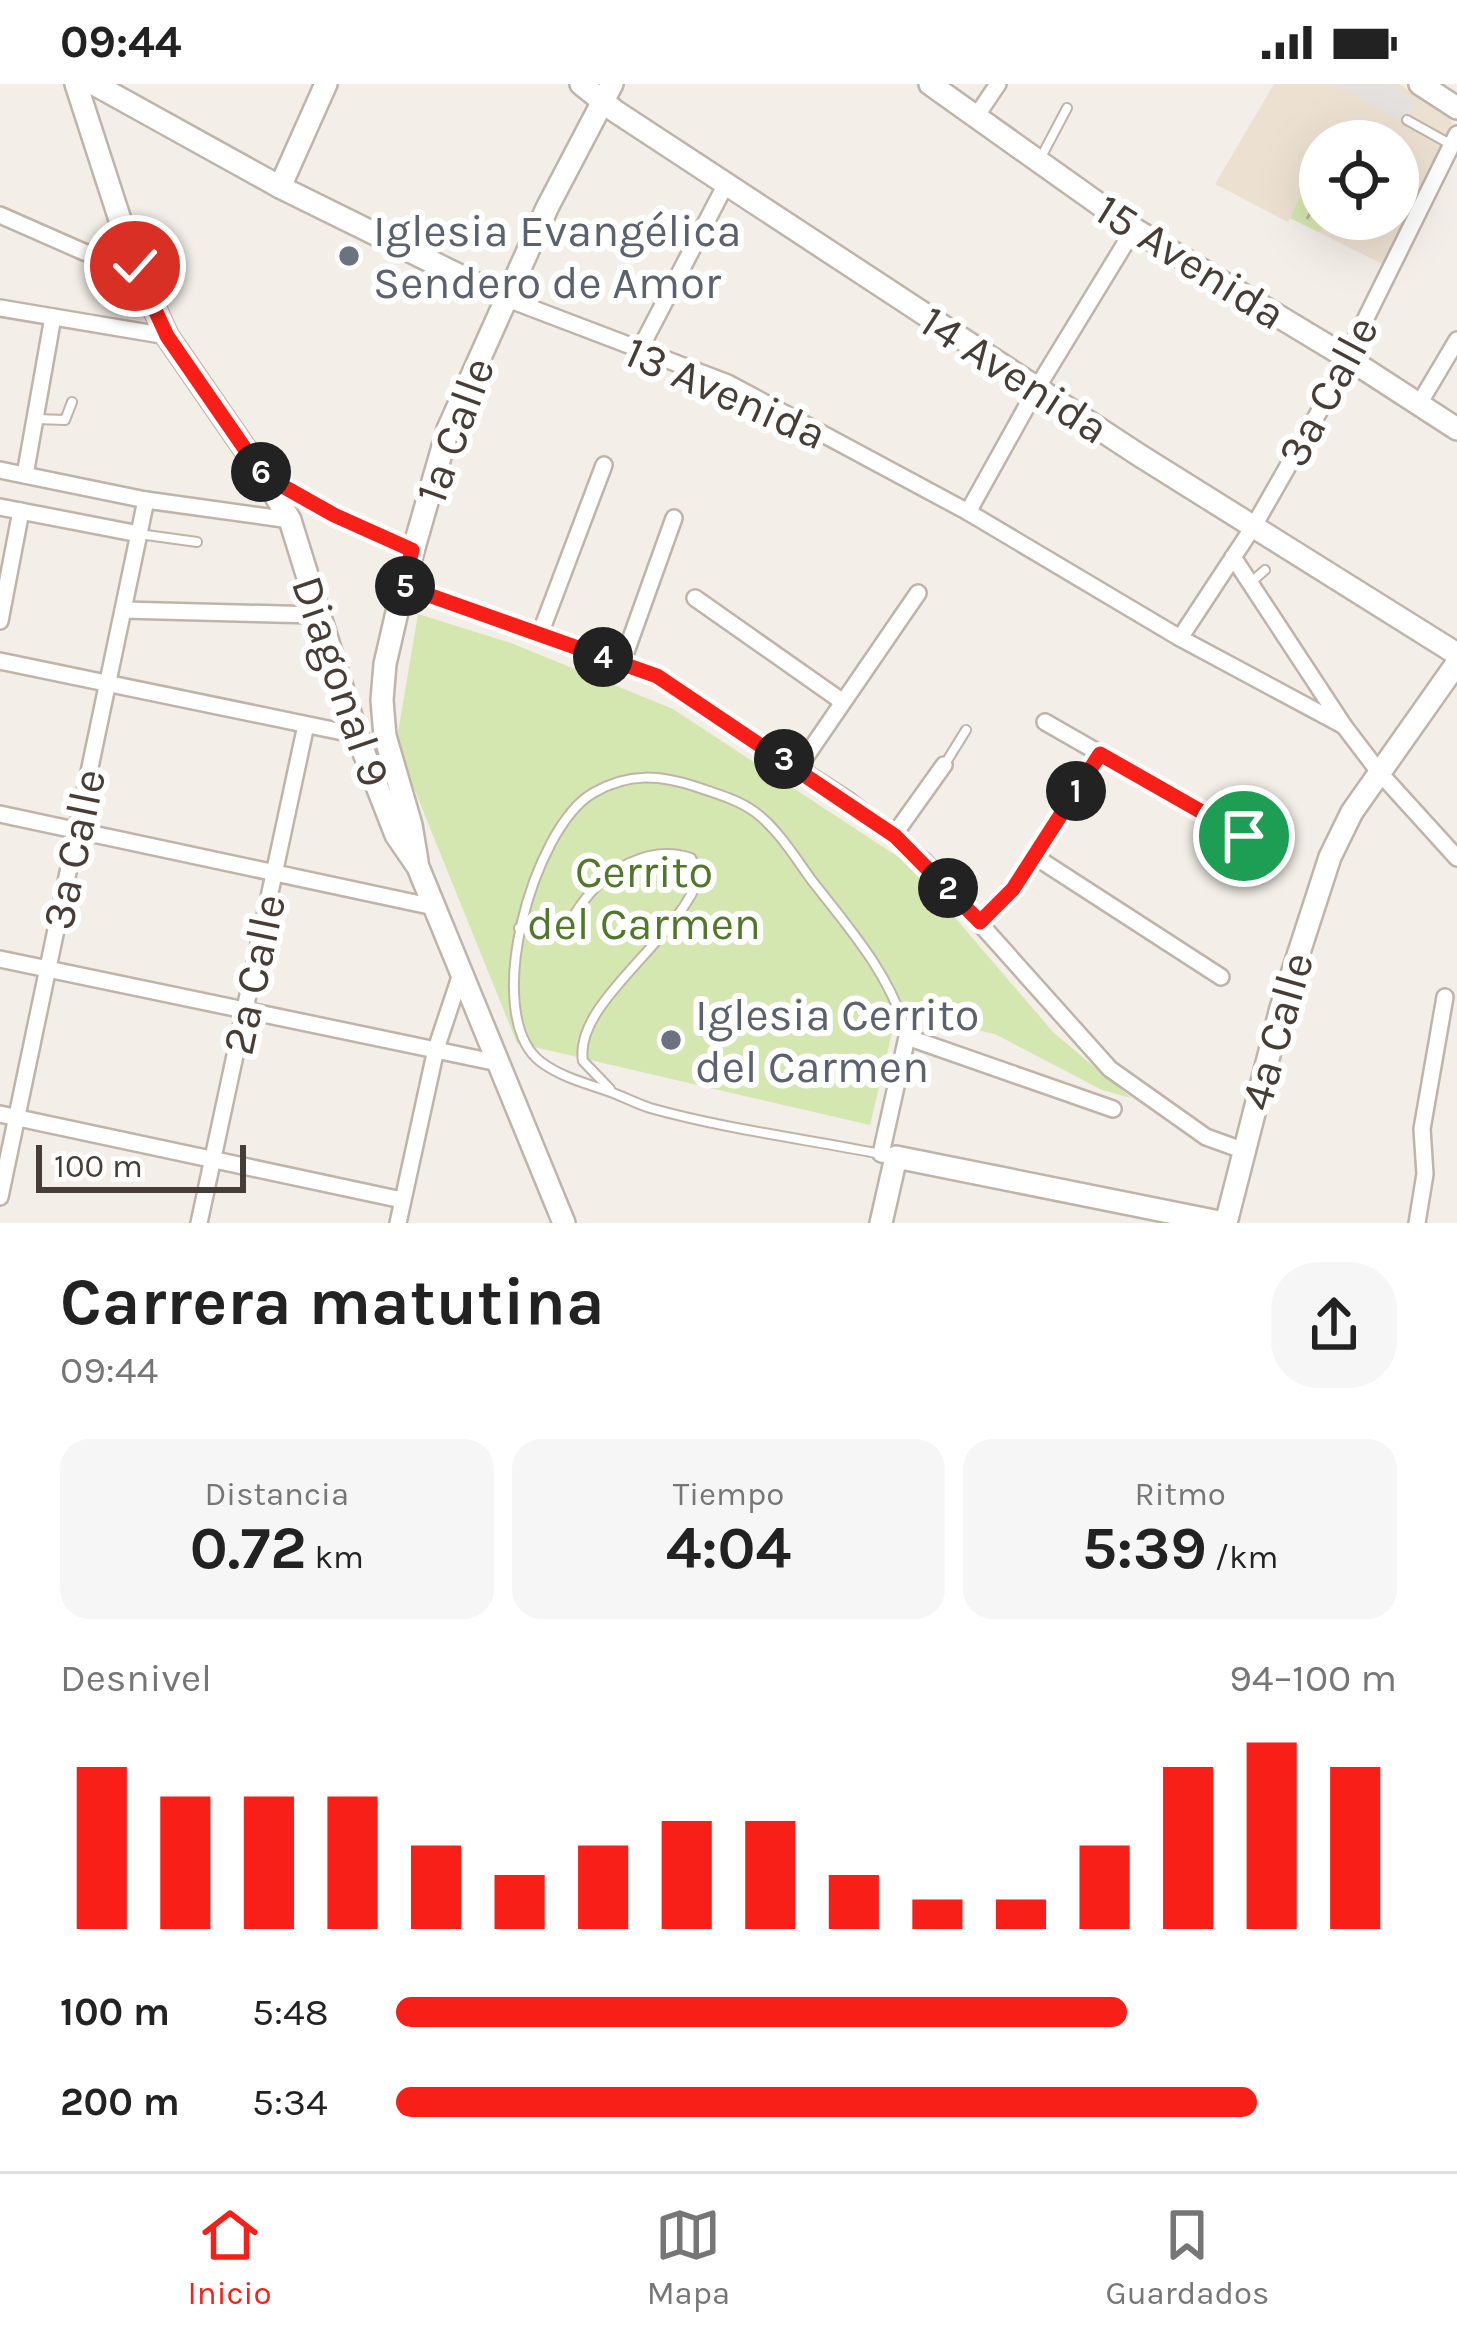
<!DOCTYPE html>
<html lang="es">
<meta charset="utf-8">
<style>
body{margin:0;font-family:Karla,sans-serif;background:#f6f6f6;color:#222;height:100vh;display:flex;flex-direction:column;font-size:45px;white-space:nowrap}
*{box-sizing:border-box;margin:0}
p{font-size:39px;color:#767676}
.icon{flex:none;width:66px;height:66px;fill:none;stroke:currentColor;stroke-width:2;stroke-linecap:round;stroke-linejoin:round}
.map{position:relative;height:1139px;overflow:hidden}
.sheet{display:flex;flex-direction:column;background:#fff;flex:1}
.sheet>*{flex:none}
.buttons{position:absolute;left:1299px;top:36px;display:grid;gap:24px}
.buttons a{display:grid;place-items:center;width:120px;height:120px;border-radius:50%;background:#fff;box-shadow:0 12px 48px #0002;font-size:60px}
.scale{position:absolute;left:36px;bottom:30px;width:210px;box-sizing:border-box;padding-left:12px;border:6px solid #463e36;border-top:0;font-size:33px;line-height:42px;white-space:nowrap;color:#463e36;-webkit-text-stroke:9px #fff;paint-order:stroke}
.pin{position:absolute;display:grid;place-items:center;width:102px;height:102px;color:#fff;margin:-51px;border:6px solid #fff;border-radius:50%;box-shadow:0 3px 12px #0007}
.km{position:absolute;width:60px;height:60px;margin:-30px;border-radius:50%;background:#222;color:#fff;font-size:33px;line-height:60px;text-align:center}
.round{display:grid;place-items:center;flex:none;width:126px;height:126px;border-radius:48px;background:#f6f6f6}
.summary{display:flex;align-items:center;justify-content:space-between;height:204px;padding:0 60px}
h1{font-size:66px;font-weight:700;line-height:90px}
.stats{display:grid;grid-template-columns:repeat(3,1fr);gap:18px;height:204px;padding:12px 60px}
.stats div{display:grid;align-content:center;border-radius:30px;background:#f6f6f6;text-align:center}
.stats b{font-size:60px;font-weight:700}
.stats small{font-size:33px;font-weight:400}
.stats p{font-size:33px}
.chart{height:336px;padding:24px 60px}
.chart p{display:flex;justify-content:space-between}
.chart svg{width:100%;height:216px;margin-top:12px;stroke:#f81f19;stroke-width:6}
ul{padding:0 60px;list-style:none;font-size:39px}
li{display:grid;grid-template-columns:192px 144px 1fr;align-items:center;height:90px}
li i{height:30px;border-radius:15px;background:#f81f19}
.status{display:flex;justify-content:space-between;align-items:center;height:84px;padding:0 60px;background:#fff;direction:ltr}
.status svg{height:33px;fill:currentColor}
.menu{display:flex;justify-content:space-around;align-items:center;height:168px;border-top:3px solid #e0e0e0;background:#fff;font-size:33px;color:#767676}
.menu a{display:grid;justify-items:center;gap:6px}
.menu .on{color:#f81f19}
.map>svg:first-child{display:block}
.education{fill:#ece1d1;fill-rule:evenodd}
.green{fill:#d5e7b0}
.parking{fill:#e4e1df}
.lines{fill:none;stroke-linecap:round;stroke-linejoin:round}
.service-casing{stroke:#bfb4a9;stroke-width:12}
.minor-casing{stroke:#bfb4a9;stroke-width:20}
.tertiary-casing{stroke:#bfb4a9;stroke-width:26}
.path{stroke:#c0ae9b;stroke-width:3;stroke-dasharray:6 6;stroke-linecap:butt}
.service{stroke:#fff;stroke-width:8}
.minor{stroke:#fff;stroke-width:15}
.tertiary{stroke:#fff;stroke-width:21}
.route-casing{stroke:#fff;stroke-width:24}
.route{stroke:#f81f19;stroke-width:15}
.worship-dot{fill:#6b7280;stroke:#fff;stroke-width:4.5}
.labels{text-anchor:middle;stroke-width:12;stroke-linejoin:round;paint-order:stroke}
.worship-label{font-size:45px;fill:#5b616d;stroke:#fff;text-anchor:start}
.street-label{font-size:45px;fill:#463e36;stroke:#fff}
.park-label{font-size:45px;fill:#517829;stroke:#fff}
</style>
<div class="status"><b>09:44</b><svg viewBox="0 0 49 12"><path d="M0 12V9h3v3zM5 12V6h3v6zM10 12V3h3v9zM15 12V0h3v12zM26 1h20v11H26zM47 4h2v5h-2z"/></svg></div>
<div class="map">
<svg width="1457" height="1139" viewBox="0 0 1457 1139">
<rect width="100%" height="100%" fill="#f3eee7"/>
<!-- education -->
<path class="education" d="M1274 0H1399L1449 32 1452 39 1382 180 1290 134 1288 138 1215 100ZM1320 57H1398V135H1320Z"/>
<!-- green -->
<g class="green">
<polygon points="1303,106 1320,114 1316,124 1320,135 1342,135 1336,147 1323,141 1319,148 1290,134"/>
<polygon points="418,530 511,559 673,625 909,780 1053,948 1131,1014 1102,1006 995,950 897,928 870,1041 517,959 396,660"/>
</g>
<!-- parking -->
<polygon class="parking" points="1334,0 1389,0 1416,17 1404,38"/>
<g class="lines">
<!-- service casing -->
<g class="service-casing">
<g id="service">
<polyline points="1407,36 1450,60"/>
<polyline points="1039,77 1067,24"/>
<polyline points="37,335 65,336 72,318"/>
<polyline points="139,450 197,458"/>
<polyline points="1250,499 1265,486"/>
<polyline points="945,680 966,646"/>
<path d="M519 844 556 851C569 843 572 833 581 821 605 786 649 760 691 774L700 791C679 856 573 919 583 977L610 1005"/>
<path d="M881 1070C805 1055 725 1045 650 1024 635 1019 622 1012 608 1007 585 999 561 993 541 978 480 932 533 744 593 709 629 688 660 691 697 703 717 710 739 716 755 728 779 746 796 775 813 798 849 844 893 894 907 952"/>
</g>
</g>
<!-- minor casing -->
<g class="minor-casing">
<g id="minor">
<polyline points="975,34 998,0"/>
<polyline points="0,131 84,168 135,182"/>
<polyline points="505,214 728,299 968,428 1180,554 1344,642"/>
<polyline points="0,224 167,252"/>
<polyline points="639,267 726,100"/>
<polyline points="1419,320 1457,256"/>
<polyline points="0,386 146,416 290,436"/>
<polyline points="25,391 53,233"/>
<polyline points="266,392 334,431 413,466"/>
<polyline points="0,423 139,450"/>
<polyline points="968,428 1037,304 1134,145"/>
<polyline points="1233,473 1344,642 1379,688 1457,774"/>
<polyline points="403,502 657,592 849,717 924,777 1110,985 1206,1053 1242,1066"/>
<polyline points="695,514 843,618"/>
<polyline points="123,526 317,531"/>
<polyline points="0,537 21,427"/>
<polyline points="540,550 604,381"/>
<polyline points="1180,554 1255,440 1324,319 1457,50"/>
<polyline points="0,577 357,651"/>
<polyline points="622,579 674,434"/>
<polyline points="1045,638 1244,752 1258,754 1280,746"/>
<polyline points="798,684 918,509"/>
<polyline points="0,730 434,823"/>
<polyline points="894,751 944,681"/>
<polyline points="1034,772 1221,893"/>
<polyline points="980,837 1013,805 1100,670"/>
<polyline points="0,875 498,979"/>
<polyline points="0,1030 402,1116"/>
<polyline points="896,1073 881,1070 907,953 1113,1025"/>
<polyline points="0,1113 146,416"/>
<polyline points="199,1139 306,641"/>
<polyline points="398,1139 436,965 461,890"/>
<polyline points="1417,1139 1425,1090 1422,1045 1445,913"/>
</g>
</g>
<!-- tertiary casing -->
<g class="tertiary-casing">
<g id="tertiary">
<polyline points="76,0 135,182 167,252 263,391 290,436 357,651 396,751 418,783 564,1139"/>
<polyline points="94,0 280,103 505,214"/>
<polyline points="581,0 615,27 1139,371 1457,570"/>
<polyline points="930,0 1134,145 1346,273 1457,345"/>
<polyline points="1420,0 1457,24"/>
<polyline points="280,103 326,0"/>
<polyline points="417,777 411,741 385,652 382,616 385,580 403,502 448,345 547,124 612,0"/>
<polyline points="881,1139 896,1073 1224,1139"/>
<polyline points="1226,1139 1281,924 1330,773 1352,728 1457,579"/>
</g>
</g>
<!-- path -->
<polyline class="path" points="1307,135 1320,109"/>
<!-- service -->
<use href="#service" class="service"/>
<!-- minor -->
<use href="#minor" class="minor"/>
<!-- tertiary -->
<use href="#tertiary" class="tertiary"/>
</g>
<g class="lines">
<!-- route casing -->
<g class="route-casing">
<polyline id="route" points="135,182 167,252 263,391 334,431 412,466 403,502 657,592 895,752 980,838 1013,805 1100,670 1244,752"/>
</g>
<!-- route -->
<use href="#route" class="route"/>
</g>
<!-- markers -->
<g class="worship-dot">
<circle cx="349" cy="172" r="12"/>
<circle cx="671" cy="956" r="12"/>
</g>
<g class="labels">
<!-- worship labels -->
<g class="worship-label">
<text x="373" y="162">Iglesia Evangélica<tspan x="373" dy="52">Sendero de Amor</tspan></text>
<text x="695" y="946">Iglesia Cerrito<tspan x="695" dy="52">del Carmen</tspan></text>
</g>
<!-- street labels -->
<g class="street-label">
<text transform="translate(1191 177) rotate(32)" y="16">15 Avenida</text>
<text transform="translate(1015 290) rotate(33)" y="16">14 Avenida</text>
<text transform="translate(1327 307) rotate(-62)" y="16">3a Calle</text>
<text transform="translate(726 308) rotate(24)" y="16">13 Avenida</text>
<text transform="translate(454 346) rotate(-70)" y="16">1a Calle</text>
<text transform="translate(342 597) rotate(71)" y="16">Diagonal 9</text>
<text transform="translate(73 765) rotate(-78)" y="16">3a Calle</text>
<text transform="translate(253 890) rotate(-78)" y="16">2a Calle</text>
<text transform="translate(1276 947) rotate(-74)" y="16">4a Calle</text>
</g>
<!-- park labels -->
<g class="park-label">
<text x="644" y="803">Cerrito<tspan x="644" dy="52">del Carmen</tspan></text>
</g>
</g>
</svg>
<div class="buttons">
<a><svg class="icon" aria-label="locate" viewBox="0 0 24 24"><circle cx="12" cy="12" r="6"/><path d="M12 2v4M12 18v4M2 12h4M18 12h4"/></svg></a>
</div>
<div class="scale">100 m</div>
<div class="pin" style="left:1244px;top:752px;background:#1e9e55"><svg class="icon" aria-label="arrive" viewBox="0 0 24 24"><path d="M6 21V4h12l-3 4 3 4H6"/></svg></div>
<div class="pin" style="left:135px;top:182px;background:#d93025"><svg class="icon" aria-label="check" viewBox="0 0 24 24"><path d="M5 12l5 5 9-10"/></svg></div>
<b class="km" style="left:1076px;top:707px">1</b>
<b class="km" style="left:948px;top:804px">2</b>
<b class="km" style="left:784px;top:675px">3</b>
<b class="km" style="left:603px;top:573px">4</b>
<b class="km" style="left:405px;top:502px">5</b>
<b class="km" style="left:261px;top:388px">6</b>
</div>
<section class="sheet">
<div class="summary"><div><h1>Carrera matutina</h1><p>09:44</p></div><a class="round"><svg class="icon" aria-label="share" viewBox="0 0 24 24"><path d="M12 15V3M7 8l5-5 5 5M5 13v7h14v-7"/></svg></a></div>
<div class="stats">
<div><p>Distancia</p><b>0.72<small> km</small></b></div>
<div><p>Tiempo</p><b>4:04</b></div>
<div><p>Ritmo</p><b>5:39<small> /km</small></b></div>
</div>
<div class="chart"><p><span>Desnivel</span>94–100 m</p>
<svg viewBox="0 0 160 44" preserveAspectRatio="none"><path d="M5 44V11M15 44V17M25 44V17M35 44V17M45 44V27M55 44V33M65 44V27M75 44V22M85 44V22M95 44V33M105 44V38M115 44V38M125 44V27M135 44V11M145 44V6M155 44V11"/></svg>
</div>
<ul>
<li><b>100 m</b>5:48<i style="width:73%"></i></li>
<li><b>200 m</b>5:34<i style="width:86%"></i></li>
</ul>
</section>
<nav class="menu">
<a class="on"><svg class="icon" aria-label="home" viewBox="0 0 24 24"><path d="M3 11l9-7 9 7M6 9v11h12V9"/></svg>Inicio</a>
<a><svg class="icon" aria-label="map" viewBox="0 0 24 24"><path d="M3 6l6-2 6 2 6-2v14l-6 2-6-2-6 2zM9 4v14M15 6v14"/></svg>Mapa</a>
<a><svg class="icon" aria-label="saved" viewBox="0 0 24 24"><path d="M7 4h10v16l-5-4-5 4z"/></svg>Guardados</a>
</nav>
